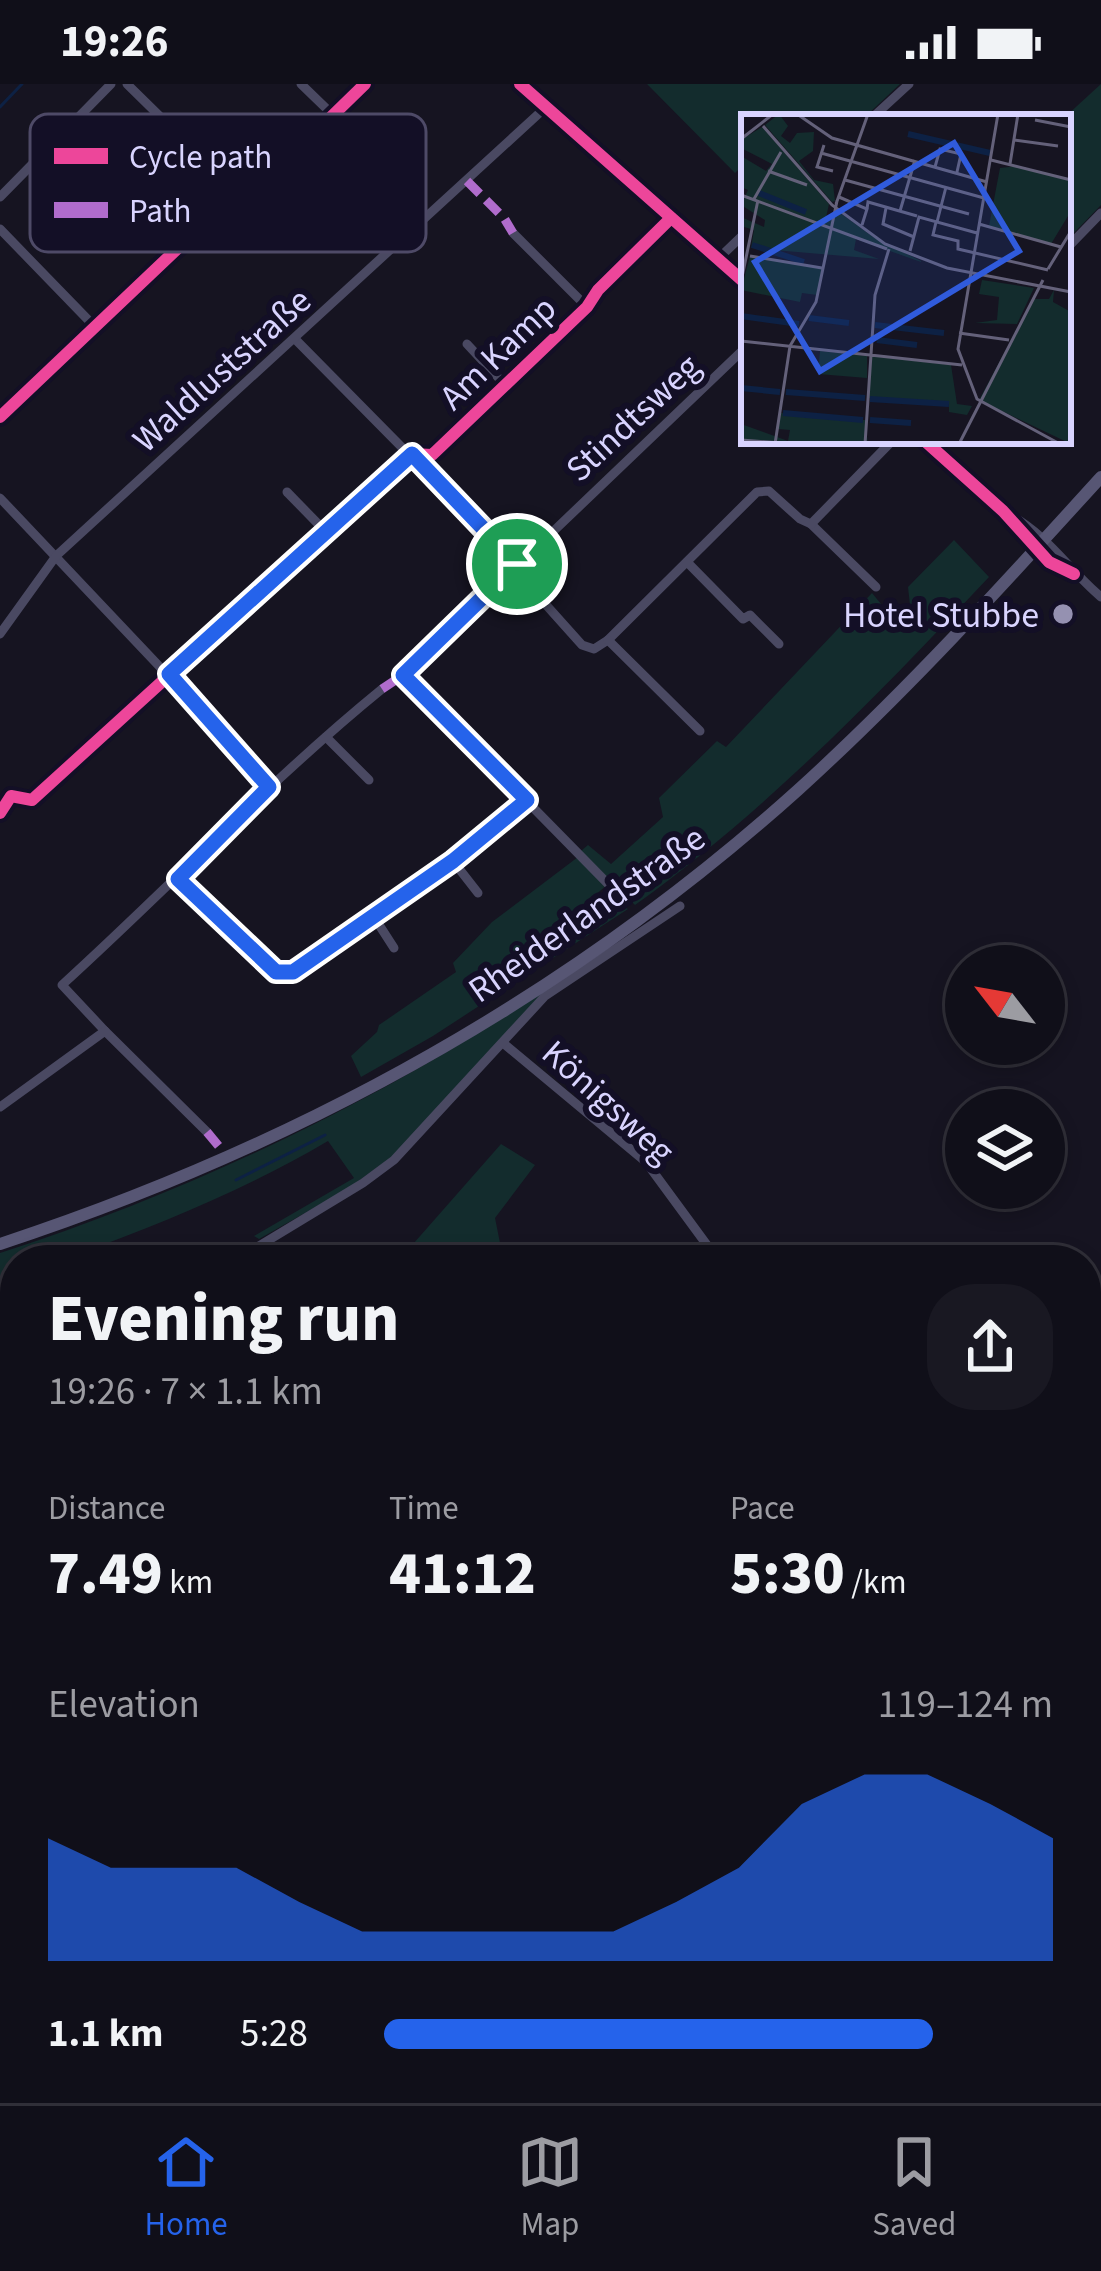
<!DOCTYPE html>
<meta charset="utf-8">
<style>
body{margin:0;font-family:"Source Sans 3",sans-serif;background:#191822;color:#f1f3f6;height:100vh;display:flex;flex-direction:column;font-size:45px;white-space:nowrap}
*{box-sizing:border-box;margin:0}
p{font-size:39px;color:#9c9ca2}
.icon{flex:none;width:66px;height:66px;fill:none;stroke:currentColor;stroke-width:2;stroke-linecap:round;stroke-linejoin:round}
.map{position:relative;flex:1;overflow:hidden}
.details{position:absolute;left:0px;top:1161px;width:1101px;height:858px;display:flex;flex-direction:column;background:#100f19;border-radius:48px 48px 0 0;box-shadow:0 6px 18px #0003,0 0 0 3px #302f38}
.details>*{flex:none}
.needle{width:78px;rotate:301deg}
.controls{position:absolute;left:945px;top:861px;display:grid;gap:24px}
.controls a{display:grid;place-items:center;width:120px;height:120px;border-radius:50%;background:#100f19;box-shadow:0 6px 18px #0003,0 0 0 3px #302f38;font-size:60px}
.pin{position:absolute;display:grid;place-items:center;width:102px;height:102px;color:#fff;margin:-51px;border:6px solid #fff;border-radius:50%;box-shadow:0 3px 12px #0007}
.round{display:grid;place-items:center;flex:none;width:126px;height:126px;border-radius:48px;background:#191822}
.summary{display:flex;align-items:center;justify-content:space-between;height:204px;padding:0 48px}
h1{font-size:66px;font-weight:800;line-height:90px}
.stats{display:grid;grid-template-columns:repeat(3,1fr);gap:18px;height:204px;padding:12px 48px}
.stats div{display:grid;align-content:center}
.stats b{font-size:60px;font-weight:800}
.stats small{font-size:33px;font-weight:400}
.stats p{font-size:33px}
.chart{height:336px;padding:24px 48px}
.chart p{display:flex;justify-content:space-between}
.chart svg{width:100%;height:216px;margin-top:12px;fill:#2563eb;opacity:.7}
ul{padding:0 48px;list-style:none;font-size:39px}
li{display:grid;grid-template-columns:192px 144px 1fr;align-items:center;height:90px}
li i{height:30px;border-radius:15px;background:#2563eb}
.status{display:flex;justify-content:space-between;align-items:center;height:84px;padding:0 60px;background:#100f19;direction:ltr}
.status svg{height:33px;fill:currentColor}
.dock{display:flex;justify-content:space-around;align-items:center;height:168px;border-top:3px solid #302f38;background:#100f19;font-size:33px;color:#9c9ca2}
.dock a{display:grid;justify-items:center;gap:6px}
.dock .on{color:#2563eb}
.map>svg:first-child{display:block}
.green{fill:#132c2d}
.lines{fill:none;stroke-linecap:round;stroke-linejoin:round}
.stream{stroke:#0d2144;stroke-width:3}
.street{stroke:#4a4962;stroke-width:9}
.secondary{stroke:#575674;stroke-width:12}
.quiet{stroke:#b06ccc;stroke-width:9;stroke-dasharray:18 9;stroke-linecap:butt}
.cycleway-casing{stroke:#130f26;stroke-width:20}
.cycleway{stroke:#ed469a;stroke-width:12}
.route-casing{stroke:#fff;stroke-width:24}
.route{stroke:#2563eb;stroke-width:15}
.poi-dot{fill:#9591b1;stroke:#130f26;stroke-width:4.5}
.labels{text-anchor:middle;stroke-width:12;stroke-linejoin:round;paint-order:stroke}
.street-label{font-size:36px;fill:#d9d4ff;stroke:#130f26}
.poi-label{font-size:36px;fill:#d9d4ff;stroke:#130f26;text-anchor:end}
.inset-river{fill:none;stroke:#0d2144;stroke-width:6}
.inset-road{fill:none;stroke:#64617a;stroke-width:3}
.view{fill:#305bdc;fill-opacity:0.15;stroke:#305bdc;stroke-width:6}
.inset-edge{fill:none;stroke:#d9d4ff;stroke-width:6}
.key{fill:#130f26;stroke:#4e4a67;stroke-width:3}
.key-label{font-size:33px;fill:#d9d4ff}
</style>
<div class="status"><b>19:26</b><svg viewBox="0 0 49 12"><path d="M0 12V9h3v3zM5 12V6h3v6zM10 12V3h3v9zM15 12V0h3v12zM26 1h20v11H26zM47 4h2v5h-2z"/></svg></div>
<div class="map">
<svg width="1101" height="2019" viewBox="0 0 1101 2019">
<rect width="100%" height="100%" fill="#161421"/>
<!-- green -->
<g class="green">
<polygon points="647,0 900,0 865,33 744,33 744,80 735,89"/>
<polygon points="1101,0 1101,121 1068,155 1065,33"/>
<path d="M954 456 989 493C879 610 766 727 635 821L581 767 588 761 611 780 663 733 659 714 717 657 726 663 872 509 895 537 910 521 908 503Z"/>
<polygon points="578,773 607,801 588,817 603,835 623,822 628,825 433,952 361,993 351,972 377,948 379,941 456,888 453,879 492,838"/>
<path d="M698 797 539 913 393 1072 349 1104 259 1155 254 1152 354 1094 328 1057C250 1103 163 1139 78 1170L79 1173 15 1176V1237L0 1231V1169C161 1117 319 1045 465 957 545 908 621 851 698 797Z"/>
<polygon points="501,1060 535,1081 495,1134 502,1169 496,1176 399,1176"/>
<polygon points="0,1573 8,1580 15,1573 15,1818 0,1836"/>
<polygon points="1101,1732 1101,2019 1079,2019 1059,2004 1086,2004 1086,1752"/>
<polygon points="15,1933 15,2004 391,2004 380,2019 0,2019 0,1951"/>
</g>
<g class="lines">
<!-- stream -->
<g class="stream">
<polyline points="0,23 22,0"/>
<polyline points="236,1096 325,1051"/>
<polyline points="0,1284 15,1273"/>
<polyline points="1086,1298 1101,1278"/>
<polyline points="1086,1475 1101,1486"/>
<polyline points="1086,1723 1101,1703"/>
<polyline points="1086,1750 1101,1730"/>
<polyline points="0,1839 15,1822"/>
<polyline points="731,2004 739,2019"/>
<polyline points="612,2019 624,2004"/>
<polyline points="862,2019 873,2004"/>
<polyline points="882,2019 893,2004"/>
</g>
<!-- street -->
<g class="street">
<polyline points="127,0 237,108"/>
<polyline points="301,0 333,31"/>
<polyline points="520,0 744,198"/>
<polyline points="873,33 909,0"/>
<polyline points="0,113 111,0"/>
<polyline points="0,145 96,244"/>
<polyline points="513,149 587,223"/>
<polyline points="1068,163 1101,129"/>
<polyline points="718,175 744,150"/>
<polyline points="295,255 517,480"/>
<polyline points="467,260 506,302"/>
<polyline points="0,333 237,108 252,110 365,0"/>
<polyline points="925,357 1003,427 1049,478 1074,490"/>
<polyline points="287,408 325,447"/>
<polyline points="0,414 266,695 269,703"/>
<path d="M1008 430C1047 450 1068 485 1101 513"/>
<polyline points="811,440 876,503"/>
<polyline points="687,478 743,535 750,531 779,560"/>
<polyline points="513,484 582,561 594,565 608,556 757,408 769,407 800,435 811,440 892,357"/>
<polyline points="0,550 56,472 546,23"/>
<polyline points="608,556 700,647"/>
<polyline points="326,653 369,696"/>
<polyline points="0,729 11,712 32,716 412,370 432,371 587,223 598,206"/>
<polyline points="453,777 478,809"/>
<polyline points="179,795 276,888 293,888 453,777 527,716"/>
<polyline points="615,807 403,591 744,265"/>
<polyline points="374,833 394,864"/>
<path d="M105 947 62 901C170 803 269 697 382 605"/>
<polyline points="503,959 646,1078 718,1176"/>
<polyline points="0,1023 105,947 207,1048"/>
<polyline points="236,1176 363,1099 394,1076 545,912 680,822"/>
<polyline points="0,1246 15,1251"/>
<polyline points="0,1372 15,1360"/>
<polyline points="1086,1491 1101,1502"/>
<polyline points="1086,1737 1101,1718"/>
<polyline points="0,1943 15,1926"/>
<polyline points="714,2004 722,2019"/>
<polyline points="871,2019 883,2004"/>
</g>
<!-- secondary -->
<path class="secondary" d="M0 1160C295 1063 567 914 798 706 906 608 1003 501 1101 393"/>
<!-- quiet -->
<g class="quiet">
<polyline points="467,97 504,134 513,149"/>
<polyline points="382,605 403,591"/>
<polyline points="207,1048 222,1066"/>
</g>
<!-- cycleway casing -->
<g class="cycleway-casing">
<g id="cycleway">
<polyline points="520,0 744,198"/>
<polyline points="0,333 237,108 252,110 365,0"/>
<polyline points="925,357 1003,427 1049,478 1074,490"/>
<polyline points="0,729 11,712 32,716 412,370 432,371 587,223 598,206 671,134"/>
</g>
</g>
<!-- cycleway -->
<use href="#cycleway" class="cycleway"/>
</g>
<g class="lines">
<!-- route casing -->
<g class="route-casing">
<polygon id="route" points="412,370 517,480 403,591 527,716 453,777 293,888 276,888 178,795 269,703 169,590"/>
</g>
<!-- route -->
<use href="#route" class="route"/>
</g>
<!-- markers -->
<circle class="poi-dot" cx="1063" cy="530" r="12"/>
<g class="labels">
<!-- street labels -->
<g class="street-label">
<text transform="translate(497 268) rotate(-44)" y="13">Am Kamp</text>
<text transform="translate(221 285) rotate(-42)" y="13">Waldluststraße</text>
<text transform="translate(632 333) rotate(-43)" y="13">Stindtsweg</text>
<text transform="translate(586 829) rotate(-35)" y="13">Rheiderlandstraße</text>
<text transform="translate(609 1017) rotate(42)" y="13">Königsweg</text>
</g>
<!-- poi labels -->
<g class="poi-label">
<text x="1039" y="543">Hotel Stubbe</text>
</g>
</g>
<!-- overview -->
<g transform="translate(741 30)">
<rect width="330" height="330" fill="#161421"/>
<path d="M38 0 47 12 40 22 49 29 56 19 73 18 72 37 58 47 73 66 92 70 94 87 91 88 24 11ZM21 13 88 90 84 108 95 96 132 123 180 147V148L115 125 113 136 138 145 10 134 13 116 0 112V103L23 113 24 106 0 91 7 76 0 73V42L25 57 31 50 0 34V26ZM277 52 330 65V97L310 130 248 112 259 54ZM9 142 81 155 76 181 61 179 59 188 0 176ZM241 166 293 174 276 210 234 209 256 206 258 183 238 180ZM313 176 312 188 330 198V330L238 286 292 185H308ZM79 237 126 242V264L77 260ZM130 242 210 251 216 290 231 292 226 301 208 298V290L128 284ZM40 299 124 306 127 330 0 329V310L47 327 49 316 37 315Z" fill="#132c2d"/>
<path class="inset-river" d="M167 20 249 39M18 79 65 98M11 131 63 148M0 202 58 210M68 204 108 209M134 211 203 219M136 226 176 231M0 274 39 278M45 278 124 284M129 285 208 290M42 299 122 306M129 306 170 309"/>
<path class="inset-road" d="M56 0 91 24 246 68M257 0 217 235 236 285 319 330M294 6 330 13M22 12 91 91 144 130 206 154 330 178M0 25 32 0M273 26 317 32M83 31 76 53 92 57M80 39 243 84M250 46 330 66M269 50 277 0M194 53 199 35 220 40 216 58M27 57 66 71M104 66 228 100M0 81 146 135M98 83 126 95 121 111M13 85 40 38M95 90 127 0M145 94 142 110 173 123M126 95 127 88 176 102M159 97 174 46M195 108 192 121 217 127V135L307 156M196 108 205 73M238 110 320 133M169 137 178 103 236 119M9 142 81 154M307 155 330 117M0 168 17 86M218 219 268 226M0 227 221 251M0 326 54 330M34 330 49 232 75 188 96 87M124 330 134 181 148 135M218 330 302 166"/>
<path class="view" d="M213 29 278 137 79 257 14 148Z"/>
<rect width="330" height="330" class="inset-edge"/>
</g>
<!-- legend -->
<rect x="30" y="30" width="396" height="138" rx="18" class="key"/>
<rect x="54" y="64" width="54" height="16" fill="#ed469a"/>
<rect x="54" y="118" width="54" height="16" fill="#b06ccc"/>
<g class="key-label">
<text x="129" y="84">Cycle path</text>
<text x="129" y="138">Path</text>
</g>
</svg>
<div class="controls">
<a><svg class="needle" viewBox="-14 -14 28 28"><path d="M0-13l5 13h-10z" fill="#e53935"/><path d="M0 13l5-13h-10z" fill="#9c9ca2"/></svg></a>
<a><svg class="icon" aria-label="layers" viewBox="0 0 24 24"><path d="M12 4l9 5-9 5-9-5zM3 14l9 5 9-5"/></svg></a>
</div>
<div class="pin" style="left:517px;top:480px;background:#1e9e55"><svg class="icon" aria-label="arrive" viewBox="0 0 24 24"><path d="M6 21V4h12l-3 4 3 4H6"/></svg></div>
<section class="details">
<div class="summary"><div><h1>Evening run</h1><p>19:26 · 7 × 1.1 km</p></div><a class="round"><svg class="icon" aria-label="share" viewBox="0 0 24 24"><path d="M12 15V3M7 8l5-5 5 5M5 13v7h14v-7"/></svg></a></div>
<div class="stats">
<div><p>Distance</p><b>7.49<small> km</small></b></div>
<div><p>Time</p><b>41:12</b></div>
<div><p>Pace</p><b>5:30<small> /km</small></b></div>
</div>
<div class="chart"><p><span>Elevation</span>119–124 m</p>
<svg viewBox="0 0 160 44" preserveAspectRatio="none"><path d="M0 44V19L10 25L20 25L30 25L40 32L50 38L60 38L70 38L80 38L90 38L100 32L110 25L120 12L130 6L140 6L150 12L160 19V44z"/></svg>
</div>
<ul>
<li><b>1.1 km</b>5:28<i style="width:82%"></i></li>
</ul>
</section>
</div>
<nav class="dock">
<a class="on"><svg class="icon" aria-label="home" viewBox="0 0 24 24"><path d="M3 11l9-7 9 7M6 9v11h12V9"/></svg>Home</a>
<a><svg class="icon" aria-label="map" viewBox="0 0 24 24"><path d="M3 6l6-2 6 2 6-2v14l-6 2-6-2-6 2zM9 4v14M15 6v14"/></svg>Map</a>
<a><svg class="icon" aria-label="saved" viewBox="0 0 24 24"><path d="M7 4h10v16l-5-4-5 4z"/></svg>Saved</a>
</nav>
